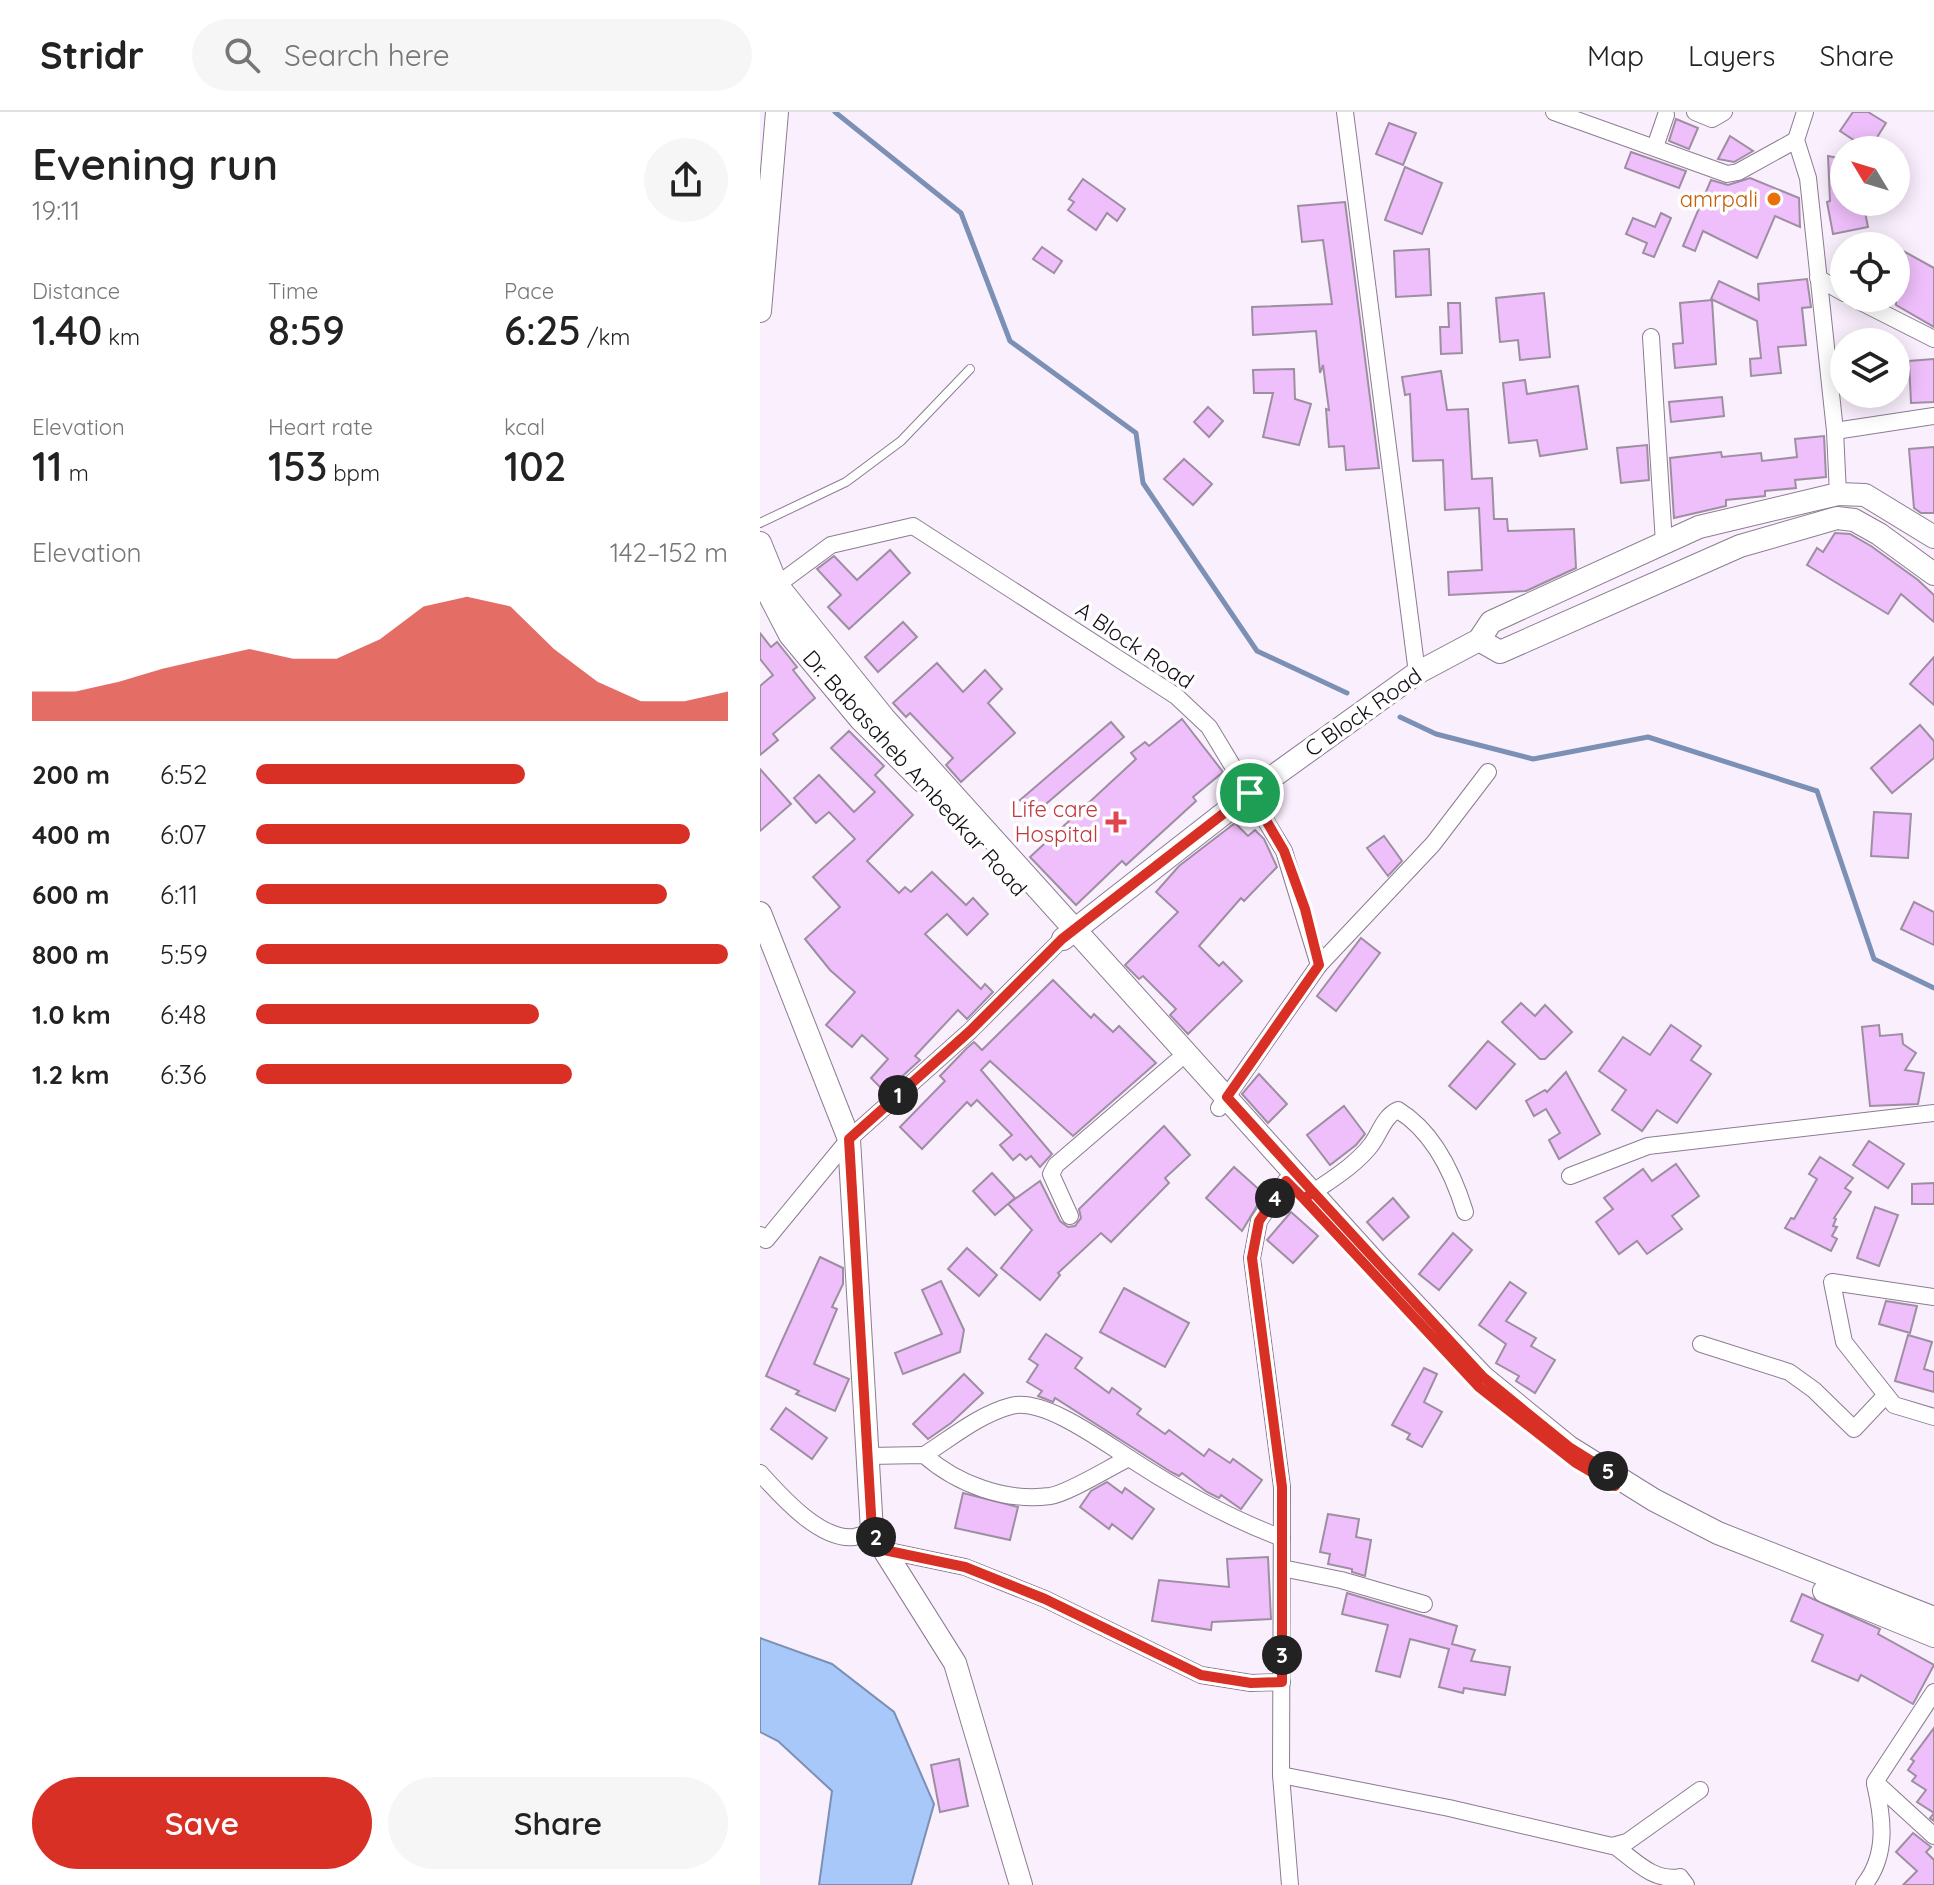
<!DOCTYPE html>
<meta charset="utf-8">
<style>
body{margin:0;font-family:Quicksand,sans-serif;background:#f6f6f6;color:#222;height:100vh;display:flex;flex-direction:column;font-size:30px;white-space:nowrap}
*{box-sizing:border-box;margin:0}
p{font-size:26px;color:#767676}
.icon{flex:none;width:44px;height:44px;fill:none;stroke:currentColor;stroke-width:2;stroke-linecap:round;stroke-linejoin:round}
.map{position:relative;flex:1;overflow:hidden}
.details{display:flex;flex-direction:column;background:#fff;width:760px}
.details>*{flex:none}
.needle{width:52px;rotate:308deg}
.fabs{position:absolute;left:1070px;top:24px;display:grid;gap:16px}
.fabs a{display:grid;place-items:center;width:80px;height:80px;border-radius:50%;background:#fff;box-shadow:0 4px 20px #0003;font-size:40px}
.pin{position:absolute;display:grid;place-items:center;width:68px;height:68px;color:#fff;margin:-34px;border:4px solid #fff;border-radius:50%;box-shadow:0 2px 8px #0007}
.km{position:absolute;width:40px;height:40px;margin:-20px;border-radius:50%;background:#222;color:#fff;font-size:22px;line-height:40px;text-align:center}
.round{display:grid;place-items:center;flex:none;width:84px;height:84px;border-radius:42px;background:#f6f6f6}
.headline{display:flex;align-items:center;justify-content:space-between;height:136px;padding:0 32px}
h1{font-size:44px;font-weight:600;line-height:60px}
.figures{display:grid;grid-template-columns:repeat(3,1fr);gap:12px;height:136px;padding:8px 32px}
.figures div{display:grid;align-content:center}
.figures b{font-size:40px;font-weight:600}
.figures small{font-size:22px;font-weight:400}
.figures p{font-size:22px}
.chart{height:224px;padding:16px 32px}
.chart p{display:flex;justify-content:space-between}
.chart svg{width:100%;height:144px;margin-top:8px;fill:#d93025;opacity:.7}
.action{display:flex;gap:16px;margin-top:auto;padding:16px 32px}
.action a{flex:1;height:92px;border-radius:48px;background:#d93025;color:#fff;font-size:32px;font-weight:600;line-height:92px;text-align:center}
.action a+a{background:#f6f6f6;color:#222}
ul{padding:0 32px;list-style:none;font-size:26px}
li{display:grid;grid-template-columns:128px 96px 1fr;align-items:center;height:60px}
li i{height:20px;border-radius:10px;background:#d93025}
header{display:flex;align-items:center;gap:48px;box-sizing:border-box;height:112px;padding:0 40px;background:#fff;border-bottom:2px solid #e0e0e0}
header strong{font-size:38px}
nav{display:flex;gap:44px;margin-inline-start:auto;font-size:28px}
.search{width:560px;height:72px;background:#f6f6f6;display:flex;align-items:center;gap:20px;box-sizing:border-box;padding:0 28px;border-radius:44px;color:#767676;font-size:30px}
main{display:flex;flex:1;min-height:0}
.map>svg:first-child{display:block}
.water{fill:#a7c8f8;stroke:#7b90b4;stroke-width:2}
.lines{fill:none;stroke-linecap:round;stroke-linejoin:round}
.stream{stroke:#7b90b4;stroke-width:5}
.building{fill:#efbffb;stroke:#9e8ea2;stroke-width:2}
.lane-casing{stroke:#8c7c91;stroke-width:10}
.street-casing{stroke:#8c7c91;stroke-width:18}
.secondary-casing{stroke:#8c7c91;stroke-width:24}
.lane{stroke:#fff;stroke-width:8}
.street{stroke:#fff;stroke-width:16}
.secondary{stroke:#fff;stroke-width:22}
.route-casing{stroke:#fff;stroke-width:16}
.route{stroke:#d93025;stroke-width:10}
.food-dot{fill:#e8710a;stroke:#fff;stroke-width:3}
.health-dot{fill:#e0444e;stroke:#fff;stroke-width:3}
.labels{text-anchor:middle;stroke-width:7;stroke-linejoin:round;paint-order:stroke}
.food-label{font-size:22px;fill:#c56008;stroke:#fff;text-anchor:end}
.street-label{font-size:22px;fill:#140e16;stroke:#fff}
.health-label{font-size:22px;fill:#be3a42;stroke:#fff;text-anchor:end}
</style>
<header>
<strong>Stridr</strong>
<div class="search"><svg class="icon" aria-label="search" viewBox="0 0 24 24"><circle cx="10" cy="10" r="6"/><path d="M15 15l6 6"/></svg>Search here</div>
<nav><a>Map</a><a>Layers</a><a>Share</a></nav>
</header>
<main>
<section class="details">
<div class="headline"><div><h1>Evening run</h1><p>19:11</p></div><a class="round"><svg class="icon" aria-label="share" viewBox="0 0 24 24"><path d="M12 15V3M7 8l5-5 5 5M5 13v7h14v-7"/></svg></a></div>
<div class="figures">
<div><p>Distance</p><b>1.40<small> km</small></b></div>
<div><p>Time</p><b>8:59</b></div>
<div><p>Pace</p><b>6:25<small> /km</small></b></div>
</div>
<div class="figures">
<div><p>Elevation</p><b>11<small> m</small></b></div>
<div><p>Heart rate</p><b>153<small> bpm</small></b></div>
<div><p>kcal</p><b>102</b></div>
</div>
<div class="chart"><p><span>Elevation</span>142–152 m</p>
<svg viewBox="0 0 160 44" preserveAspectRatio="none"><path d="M0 44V35L10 35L20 32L30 28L40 25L50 22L60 25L70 25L80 19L90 9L100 6L110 9L120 22L130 32L140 38L150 38L160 35V44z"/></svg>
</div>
<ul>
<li><b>200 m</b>6:52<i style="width:57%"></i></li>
<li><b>400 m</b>6:07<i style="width:92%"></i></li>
<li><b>600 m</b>6:11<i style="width:87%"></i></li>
<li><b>800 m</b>5:59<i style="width:100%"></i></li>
<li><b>1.0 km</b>6:48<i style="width:60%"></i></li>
<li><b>1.2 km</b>6:36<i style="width:67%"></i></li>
</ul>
<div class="action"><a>Save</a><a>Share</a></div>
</section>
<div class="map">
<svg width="1174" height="1773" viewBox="0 0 1174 1773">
<rect width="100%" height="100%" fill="#faeffd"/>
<!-- water -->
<polygon class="water" points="0,1526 72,1552 134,1600 174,1692 151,1773 59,1773 72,1679 18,1629 0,1620"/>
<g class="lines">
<!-- stream -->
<g class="stream">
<polyline points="75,0 201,101 250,229 376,321 383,371 497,539 587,581"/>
<polyline points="640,605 676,622 773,647 888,625 1057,679 1114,847 1174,876"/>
</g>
</g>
<!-- building -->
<g class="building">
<polygon points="1093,0 1108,0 1126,11 1109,38 1080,19"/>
<polygon points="916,7 938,16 929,37 909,29"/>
<polygon points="629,11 656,21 643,53 616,42"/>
<polygon points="970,24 993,39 974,50 958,47"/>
<polygon points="871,40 926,59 919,76 865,56"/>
<polygon points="1068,44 1084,47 1084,90 1103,90 1108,115 1073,122 1067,90 1070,89"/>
<polygon points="645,55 682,71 662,122 625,108"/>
<polygon points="990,66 1039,86 1040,115 1015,104 997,146 943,119 935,139 923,134 951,68 968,73"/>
<polygon points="323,67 365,97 357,109 347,101 336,118 308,98 314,90 309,87"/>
<polygon points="585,90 619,356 586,358 584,334 569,335 566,297 569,298 563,253 560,261 556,219 493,223 492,195 572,192 563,128 542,130 538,94"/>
<polygon points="901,101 911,106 894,145 883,141 887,131 866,122 873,106 895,115"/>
<polygon points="282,135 302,149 294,161 273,147"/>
<polygon points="1136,135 1174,156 1174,215 1136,193"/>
<polygon points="669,137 671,183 636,185 634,139"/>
<polygon points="1047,167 1051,195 1042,196 1046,233 1018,235 1021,261 991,264 990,247 1001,246 997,209 951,187 959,169 999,188 998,172"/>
<polygon points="784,181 790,245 760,248 758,228 740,230 736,186"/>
<polygon points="952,188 956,252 915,256 913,232 923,231 920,191"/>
<polygon points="688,191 700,191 702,241 681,242 680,215 689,215"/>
<polygon points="1174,247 1174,290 1151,291 1149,249"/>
<polygon points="534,257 535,287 551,292 539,333 503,325 513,281 494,281 493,258"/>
<polygon points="681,259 687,298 708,297 712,367 732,366 734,407 747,407 748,419 814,417 816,456 766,479 689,483 688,460 722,458 719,396 685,398 683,348 653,349 650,282 645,283 642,265"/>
<polygon points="765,268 767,282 818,274 827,337 780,344 777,328 749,331 743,271"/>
<polygon points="962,285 964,304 911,310 909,290"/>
<polygon points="448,295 463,309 449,325 434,310"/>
<polygon points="1064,324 1066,365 1035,368 1036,376 1005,379 1005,384 966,388 966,394 914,406 910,346 961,340 962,345 1001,341 1002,349 1037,345 1035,327"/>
<polygon points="887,333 889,368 861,371 857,336"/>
<polygon points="1174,335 1174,401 1161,401 1154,396 1149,337"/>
<polygon points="424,347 452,372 433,393 404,367"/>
<polygon points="1075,421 1090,422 1111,434 1158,468 1174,483 1174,510 1141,482 1128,502 1047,453 1057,436 1063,440"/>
<polygon points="130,438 150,461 89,517 68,495 81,483 57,457 74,444 97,468"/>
<polygon points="143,510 157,525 118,560 105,545"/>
<polygon points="0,521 11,535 17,530 37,555 33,558 55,586 13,622 18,628 0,643 0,574 13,563 0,547"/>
<polygon points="1174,545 1174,593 1150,572"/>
<polygon points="177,551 203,580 225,558 242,577 228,591 255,621 201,670 186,653 193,646 150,601 146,605 133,591"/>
<polygon points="422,607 463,660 433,685 436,689 366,753 362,749 316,793 270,745 376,647 371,641 385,630 389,634"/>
<polygon points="351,610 364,625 273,703 260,688"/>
<polygon points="1160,613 1174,629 1174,646 1132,681 1111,656"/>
<polygon points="89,619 124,654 115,663 153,703 107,749 139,781 145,775 151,780 172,760 206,793 213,786 228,802 207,823 187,802 165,822 221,877 225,872 233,880 207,907 198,898 155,944 160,948 125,980 111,966 128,947 102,923 92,935 66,913 95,880 70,858 45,827 80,795 53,765 95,727 69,700 56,711 34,686 59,663 94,700 115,680 71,636"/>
<polygon points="0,657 31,692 0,719"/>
<polygon points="1114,700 1151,702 1148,746 1111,744"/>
<polygon points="475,711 488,724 495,718 504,727 517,755 484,789 481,786 439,834 459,854 463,850 482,869 428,922 410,903 416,897 383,864 379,867 365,853 418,800 396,780 419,754"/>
<polygon points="624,724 642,749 628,764 607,736"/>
<polygon points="1154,790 1174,800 1174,833 1141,817"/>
<polygon points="601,826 620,841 576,899 557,884"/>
<polygon points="293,868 331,906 334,902 353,920 359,914 396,951 313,1024 230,949 221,958 292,1042 280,1055 271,1044 266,1048 260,1042 253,1048 240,1033 252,1023 217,988 211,994 207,990 162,1037 140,1015 185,969 180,964 207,936 214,930 222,938"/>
<polygon points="761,891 775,904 785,893 812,920 785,947 780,947 742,910"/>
<polygon points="911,913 941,934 931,948 951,962 917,1011 897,998 882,1019 852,998 866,978 839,959 863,925 890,943"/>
<polygon points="1119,913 1120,924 1142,922 1143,932 1156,941 1145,958 1164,961 1158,992 1110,994 1102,915"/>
<polygon points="728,929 755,952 716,997 689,974"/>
<polygon points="806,960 840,1022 799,1047 789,1028 800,1021 786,997 774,1004 766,989 785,978 787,980"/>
<polygon points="499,962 527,992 508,1011 482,982"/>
<polygon points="584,994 605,1022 596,1033 570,1053 547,1023"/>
<polygon points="404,1014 430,1043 405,1066 409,1071 351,1130 341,1121 298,1161 300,1163 280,1188 241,1156 272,1118 248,1092 280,1069 300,1109 308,1115 315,1114 321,1106 319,1097"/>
<polygon points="1109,1029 1144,1052 1128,1076 1093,1053"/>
<polygon points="1060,1045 1093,1066 1085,1076 1091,1080 1074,1106 1076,1107 1073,1114 1077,1115 1072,1124 1077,1127 1071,1139 1025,1116 1031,1106 1034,1107 1057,1067 1049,1062"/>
<polygon points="916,1052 939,1084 912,1104 922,1117 887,1142 877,1129 859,1142 836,1110 853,1097 844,1086 883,1057 892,1069"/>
<polygon points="474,1055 504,1082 482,1119 446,1086"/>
<polygon points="232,1061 255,1086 235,1103 213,1079"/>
<polygon points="1174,1071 1174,1092 1152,1092 1152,1072"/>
<polygon points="633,1086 649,1105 623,1128 607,1110"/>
<polygon points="1115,1095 1138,1103 1119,1154 1097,1146"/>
<polygon points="531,1100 558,1124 533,1151 507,1128"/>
<polygon points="693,1121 712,1138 679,1178 659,1162"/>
<polygon points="207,1136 237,1163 219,1184 188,1157"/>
<polygon points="60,1145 83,1156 83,1172 72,1195 77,1197 54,1252 89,1267 75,1299 36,1282 39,1279 6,1264"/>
<polygon points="181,1169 204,1218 200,1240 143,1262 135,1241 182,1222 162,1178"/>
<polygon points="750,1170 766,1181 746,1209 776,1226 771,1234 795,1248 775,1281 756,1269 759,1264 736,1251 746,1232 719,1213"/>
<polygon points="364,1176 429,1211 405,1255 340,1220"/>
<polygon points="1126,1189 1157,1194 1150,1221 1119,1212"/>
<polygon points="286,1222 322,1246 315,1256 349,1281 352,1276 381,1297 377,1302 405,1322 409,1318 444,1344 449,1337 470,1351 473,1347 502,1368 481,1397 461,1383 459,1386 447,1380 422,1361 419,1364 411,1360 295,1286 293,1290 278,1284 282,1279 267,1270 278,1253 269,1247"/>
<polygon points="1148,1223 1172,1230 1164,1257 1174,1260 1174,1280 1135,1269"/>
<polygon points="664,1256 677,1262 664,1290 682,1300 662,1335 647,1327 650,1322 632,1313"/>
<polygon points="204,1262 223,1281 191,1311 168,1327 153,1312"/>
<polygon points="26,1296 67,1326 52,1347 11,1317"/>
<polygon points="347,1370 362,1381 365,1376 394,1397 372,1427 352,1412 349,1417 320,1395 331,1379"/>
<polygon points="203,1381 258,1395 250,1428 195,1416"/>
<polygon points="568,1402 599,1407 596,1425 611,1428 605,1464 592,1460 592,1457 568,1452 570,1442 560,1440"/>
<polygon points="508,1445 511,1507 452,1510 451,1518 392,1509 399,1468 469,1475 467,1447"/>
<polygon points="587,1481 697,1514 692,1532 715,1538 711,1549 750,1555 745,1583 704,1576 703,1581 679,1575 689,1537 650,1527 640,1565 616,1559 628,1513 582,1502"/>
<polygon points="1042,1482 1120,1517 1118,1522 1174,1553 1153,1592 1101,1563 1098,1569 1052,1549 1063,1523 1031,1509"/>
<polygon points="1174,1616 1174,1709 1170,1706 1174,1701 1157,1690 1166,1678 1152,1669 1156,1664 1148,1658 1154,1649 1151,1647"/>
<polygon points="199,1647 208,1694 180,1700 171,1653"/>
<polygon points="1153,1721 1171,1735 1166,1740 1174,1748 1174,1773 1143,1773 1157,1759 1136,1740"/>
</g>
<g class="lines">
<!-- lane casing -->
<g class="lane-casing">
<polyline id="lane" points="0,411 86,370 141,329 210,257"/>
</g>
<!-- street casing -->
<g class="street-casing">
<g id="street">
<polyline points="585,0 657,561"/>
<polyline points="794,0 967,62 978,60 1036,28"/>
<polyline points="935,0 952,7 964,0"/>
<polyline points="1045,0 1036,28 1048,66 1075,319 1078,382"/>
<polyline points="895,35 906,3"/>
<polyline points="1058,166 1084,181"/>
<polyline points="1093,186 1174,227"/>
<polyline points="891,225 904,431"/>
<polyline points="1075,319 1174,304"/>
<polyline points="17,473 71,433 153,414 416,584 449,615 524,739 559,853 459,996"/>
<polyline points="559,853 673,732 728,660"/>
<polyline points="810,1064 888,1034 1174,1001"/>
<polyline points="526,1069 499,1109 492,1146 522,1375 521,1663 530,1773"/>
<path d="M545 1086C567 1070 594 1055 611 1033 620 1021 624 1004 638 998 674 1020 693 1061 705 1100"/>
<polyline points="310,1104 291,1062 296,1053 416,950"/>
<polyline points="0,1123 6,1128 89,1027 210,919 302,827"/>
<polyline points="1174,1185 1072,1170 1084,1230 1134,1293 1174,1305"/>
<polyline points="941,1232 1029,1260 1054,1278 1094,1317 1126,1283"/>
<path d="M164 1343C191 1326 220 1302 251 1294 283 1285 342 1329 369 1346"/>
<path d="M108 1344 164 1343C197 1372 245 1390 290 1384 309 1381 350 1355 369 1346 418 1378 466 1405 522 1426"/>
<path d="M0 1361C20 1383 60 1429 94 1425 100 1424 107 1421 112 1419"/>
<polyline points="124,1438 205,1455 285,1487 441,1563 491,1571 522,1570"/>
<polyline points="522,1456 581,1468 664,1492"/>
<polyline points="1174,1580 1115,1670 1174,1724"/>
<polyline points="521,1663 689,1696 852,1734 867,1730 940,1678"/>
<path d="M855 1734C875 1749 894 1770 920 1765L926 1773"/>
<path d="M1104 1773C1128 1743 1123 1706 1115 1672"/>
</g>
</g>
<!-- secondary casing -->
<g class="secondary-casing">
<g id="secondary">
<polyline points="0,199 17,0"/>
<polyline points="0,431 17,473 124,606 619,1155 723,1265 809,1335 894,1388 958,1421 1174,1506"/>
<polyline points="2,469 30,523 101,608 162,669"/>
<polyline points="719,528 740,540 980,434 1077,406 1094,408 1119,422 1174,462"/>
<polyline points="0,801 89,1027 112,1419 195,1551 261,1773"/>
<polyline points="303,827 490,681 657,561 719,528 731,510 939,415 1078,382 1105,383 1174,425"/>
<polyline points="1064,1479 1174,1524"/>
</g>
</g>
<!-- lane -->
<use href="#lane" class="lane"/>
<!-- street -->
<use href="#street" class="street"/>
<!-- secondary -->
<use href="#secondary" class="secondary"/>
</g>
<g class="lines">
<!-- route casing -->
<g class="route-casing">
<polyline id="route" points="490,681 302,827 210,919 89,1027 112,1419 124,1438 205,1455 285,1487 441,1563 491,1571 522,1570 522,1375 492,1146 499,1109 526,1069 544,1087 553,1080 723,1265 809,1335 859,1366 855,1374 816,1351 719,1275 544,1087 553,1080 467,985 559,853 545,797 524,739 490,681"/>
</g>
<!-- route -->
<use href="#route" class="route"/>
</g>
<!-- markers -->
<circle class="food-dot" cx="1014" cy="87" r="8"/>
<path class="health-dot" d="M352 698h8v8h8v8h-8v8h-8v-8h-8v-8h8z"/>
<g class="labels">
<!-- food labels -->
<g class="food-label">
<text x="998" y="95">amrpali</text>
</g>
<!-- street labels -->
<g class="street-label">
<text transform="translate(375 533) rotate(34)" y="8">A Block Road</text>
<text transform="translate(603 600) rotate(-35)" y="8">C Block Road</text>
<text transform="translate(155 661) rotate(48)" y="8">Dr. Babasaheb Ambedkar Road</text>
</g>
<!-- health labels -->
<g class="health-label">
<text x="338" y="705">Life care<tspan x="338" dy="25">Hospital</tspan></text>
</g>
</g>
</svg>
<div class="fabs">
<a><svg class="needle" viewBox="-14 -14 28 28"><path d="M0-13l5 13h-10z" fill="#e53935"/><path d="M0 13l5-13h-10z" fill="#767676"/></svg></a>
<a><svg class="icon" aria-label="locate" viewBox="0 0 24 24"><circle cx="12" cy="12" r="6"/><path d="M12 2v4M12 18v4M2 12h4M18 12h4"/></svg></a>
<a><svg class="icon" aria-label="layers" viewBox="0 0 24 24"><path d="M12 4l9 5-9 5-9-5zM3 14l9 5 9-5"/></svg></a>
</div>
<div class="pin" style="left:490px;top:681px;background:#1e9e55"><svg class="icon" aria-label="arrive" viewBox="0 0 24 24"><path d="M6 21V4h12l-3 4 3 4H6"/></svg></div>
<b class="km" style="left:138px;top:983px">1</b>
<b class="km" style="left:116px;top:1425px">2</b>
<b class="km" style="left:522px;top:1543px">3</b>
<b class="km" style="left:515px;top:1086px">4</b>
<b class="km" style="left:848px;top:1359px">5</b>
</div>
</main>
